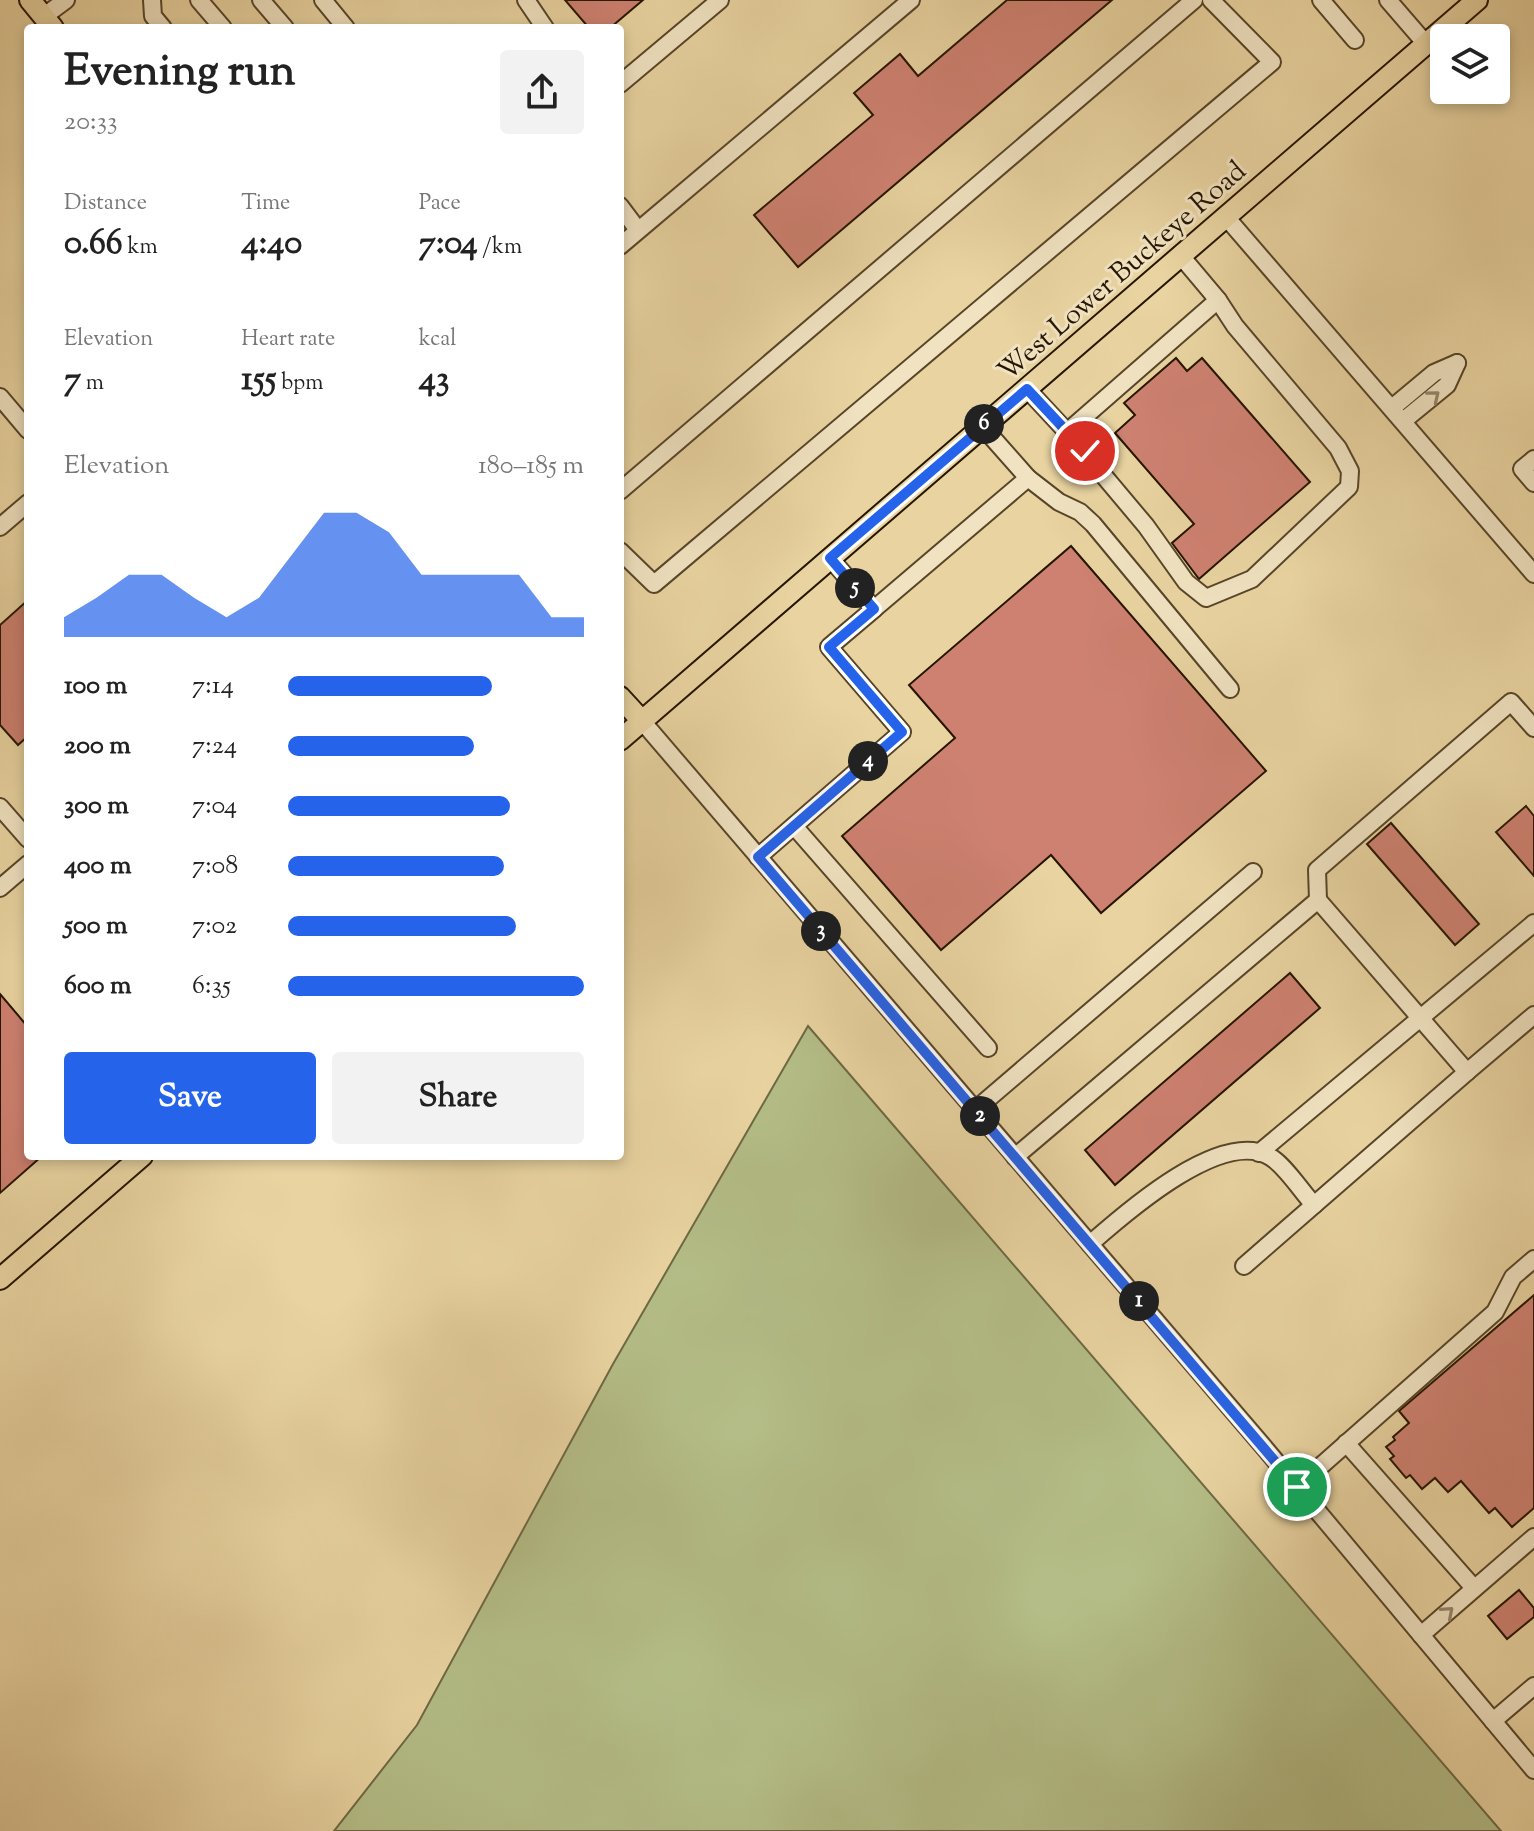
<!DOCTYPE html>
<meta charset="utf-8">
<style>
body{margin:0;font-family:"Sorts Mill Goudy",serif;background:#f2f2f2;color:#222;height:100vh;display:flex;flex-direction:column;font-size:30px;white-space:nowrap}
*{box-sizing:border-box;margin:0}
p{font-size:26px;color:#767676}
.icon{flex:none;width:44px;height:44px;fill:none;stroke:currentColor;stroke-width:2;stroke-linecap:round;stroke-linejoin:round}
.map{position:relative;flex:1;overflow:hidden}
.side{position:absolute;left:24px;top:24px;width:600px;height:1136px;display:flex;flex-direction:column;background:#fff;border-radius:8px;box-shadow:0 4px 12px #0003}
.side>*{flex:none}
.controls{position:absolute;left:1430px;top:24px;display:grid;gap:16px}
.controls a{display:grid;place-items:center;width:80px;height:80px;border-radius:8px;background:#fff;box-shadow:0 4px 12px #0003;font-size:40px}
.pin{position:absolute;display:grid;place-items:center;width:68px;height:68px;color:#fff;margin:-34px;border:4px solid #fff;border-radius:50%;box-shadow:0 2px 8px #0007}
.km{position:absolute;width:40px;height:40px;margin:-20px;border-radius:50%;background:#222;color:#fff;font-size:22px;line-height:40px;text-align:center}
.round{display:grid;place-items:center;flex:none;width:84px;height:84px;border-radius:8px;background:#f2f2f2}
.overview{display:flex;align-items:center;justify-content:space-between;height:136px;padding:0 40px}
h1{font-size:44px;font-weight:700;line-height:60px}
.stats{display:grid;grid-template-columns:repeat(3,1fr);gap:12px;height:136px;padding:8px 40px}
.stats div{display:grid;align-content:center}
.stats b{font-size:34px;font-weight:700}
.stats small{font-size:22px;font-weight:400}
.stats p{font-size:22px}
.chart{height:224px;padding:16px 40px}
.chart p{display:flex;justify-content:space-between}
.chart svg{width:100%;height:144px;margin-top:8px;fill:#2563eb;opacity:.7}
.cta{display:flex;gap:16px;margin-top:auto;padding:16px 40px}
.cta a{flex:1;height:92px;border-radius:8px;background:#2563eb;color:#fff;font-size:32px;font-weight:700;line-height:92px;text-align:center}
.cta a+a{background:#f2f2f2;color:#222}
ul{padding:0 40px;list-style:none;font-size:26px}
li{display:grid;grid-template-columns:128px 96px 1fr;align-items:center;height:60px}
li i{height:20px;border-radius:10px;background:#2563eb}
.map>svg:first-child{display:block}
.green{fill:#b4bd87;stroke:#6d6944;stroke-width:2}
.building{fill:#ce8171;stroke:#261500;stroke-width:2}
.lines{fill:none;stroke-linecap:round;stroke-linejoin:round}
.minor-casing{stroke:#574528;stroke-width:20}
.major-casing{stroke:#261500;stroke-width:24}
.minor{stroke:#f1e3c2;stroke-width:16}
.major{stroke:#e9d4a1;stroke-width:20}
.oneway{stroke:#96866b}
.route-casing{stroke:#fff;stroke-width:16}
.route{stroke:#2563eb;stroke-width:10}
.labels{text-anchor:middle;stroke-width:6;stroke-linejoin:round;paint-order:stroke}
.street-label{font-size:28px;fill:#261500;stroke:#f1e3c2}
</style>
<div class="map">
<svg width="1534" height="1831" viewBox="0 0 1534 1831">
<rect width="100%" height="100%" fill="#e9d4a1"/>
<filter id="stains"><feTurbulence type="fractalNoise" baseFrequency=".0025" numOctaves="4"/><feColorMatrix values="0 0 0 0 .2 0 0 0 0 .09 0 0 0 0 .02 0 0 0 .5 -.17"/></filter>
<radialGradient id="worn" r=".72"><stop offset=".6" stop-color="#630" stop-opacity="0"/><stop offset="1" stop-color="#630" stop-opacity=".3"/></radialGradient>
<!-- green -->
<polygon class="green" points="808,1026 1501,1831 334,1831 417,1725 613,1364"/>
<!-- building -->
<g class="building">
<polygon points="565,0 643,0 610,28 589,28"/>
<polygon points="1007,0 1112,0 798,267 754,215 873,115 854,93 900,54 918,76"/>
<polygon points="1176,358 1187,371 1202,358 1310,482 1199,579 1172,543 1194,524 1115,433 1135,415 1124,403"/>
<polygon points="1071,546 1266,771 1101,913 1051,855 941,950 842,836 955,738 909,685"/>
<polygon points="28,600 28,736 18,745 0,725 0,625"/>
<polygon points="1526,806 1534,816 1534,876 1496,832"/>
<polygon points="1391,823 1479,924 1455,945 1367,844"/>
<polygon points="1290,973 1320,1008 1115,1185 1085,1150"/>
<polygon points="0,994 28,1027 28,1156 42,1156 0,1193"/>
<polygon points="1534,1295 1534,1508 1512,1527 1495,1508 1489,1513 1461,1481 1448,1492 1435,1478 1422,1489 1410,1475 1406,1478 1390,1459 1394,1456 1386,1447 1395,1440 1393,1437 1409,1423 1399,1411"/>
<polygon points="1519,1590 1534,1608 1534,1617 1507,1639 1488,1616"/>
</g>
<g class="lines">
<!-- minor casing -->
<g class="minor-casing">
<g id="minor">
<polyline points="152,0 153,16 163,28"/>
<polyline points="199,0 223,28"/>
<polyline points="261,0 285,28"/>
<polyline points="323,0 346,28"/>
<polyline points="526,0 545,28"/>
<polyline points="1321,0 1355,40"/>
<polyline points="1388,0 1426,44"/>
<polyline points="43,17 66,0"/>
<polyline points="620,84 720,0"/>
<polyline points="620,206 638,230"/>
<polyline points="1226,217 1534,574"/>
<polyline points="620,246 911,0"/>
<polyline points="1027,389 1067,432 1218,300 1181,256"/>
<polyline points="0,397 28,430"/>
<polyline points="1392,408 1434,373 1457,363"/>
<polyline points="1403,421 1447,385 1457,363"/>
<polyline points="1067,432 1146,526 1186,582 1206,598 1252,579 1349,487 1350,471 1338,448 1235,326 1218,300"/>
<polyline points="1534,459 1522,469 1534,483"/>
<polyline points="1028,478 1059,502 1080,512 1093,524 1230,689"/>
<polyline points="620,491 1194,0"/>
<polyline points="0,527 28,503"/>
<polyline points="620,551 654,584 1272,62 1211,0"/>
<polyline points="830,558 874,609 1028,478 982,426"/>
<polyline points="642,721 1263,1446 1534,1770"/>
<polyline points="0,807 28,839"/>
<polyline points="794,826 988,1048"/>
<polyline points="758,857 902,732 829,647 874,609"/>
<polyline points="0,888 28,864"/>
<polyline points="1318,900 1317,870 1511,702 1534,728"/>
<polyline points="1467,1072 1534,1015"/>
<polyline points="975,1110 1253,872"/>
<polyline points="1259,1153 1534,923"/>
<path d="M1015 1157 1318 900 1467 1072 1314 1205C1302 1192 1286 1167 1272 1158 1224 1125 1124 1214 1090 1244"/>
<polyline points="1244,1266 1314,1205"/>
<polyline points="1346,1443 1474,1588"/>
<polyline points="1297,1487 1495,1312 1513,1277 1534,1259"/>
<polyline points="1421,1635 1534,1537"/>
<polyline points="1493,1721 1534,1686"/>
</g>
</g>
<!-- major casing -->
<g class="major-casing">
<g id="major">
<polyline points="30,0 53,28"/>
<polyline points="620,697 642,721"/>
<polyline points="620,740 1477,0"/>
<polyline points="0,1279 142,1156"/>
</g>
</g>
<!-- minor -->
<use href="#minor" class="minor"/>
<!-- major -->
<use href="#major" class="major"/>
</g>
<!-- one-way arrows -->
<defs><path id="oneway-chevron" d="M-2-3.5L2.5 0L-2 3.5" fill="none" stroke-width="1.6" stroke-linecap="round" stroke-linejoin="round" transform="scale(2)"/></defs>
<g class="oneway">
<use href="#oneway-chevron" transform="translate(1434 396) rotate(-39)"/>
<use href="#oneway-chevron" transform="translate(1448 1612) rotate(-41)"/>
</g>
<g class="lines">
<!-- route casing -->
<g class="route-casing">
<polyline id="route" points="1085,451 1027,389 830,558 874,609 829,647 902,732 758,857 1297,1487"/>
</g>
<!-- route -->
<use href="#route" class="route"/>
</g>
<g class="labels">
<!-- street labels -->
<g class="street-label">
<text transform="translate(1121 270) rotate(-41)" y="10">West Lower Buckeye Road</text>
</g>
</g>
<rect width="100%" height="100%" filter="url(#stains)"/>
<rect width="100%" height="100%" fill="url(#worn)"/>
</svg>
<div class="controls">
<a><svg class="icon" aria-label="layers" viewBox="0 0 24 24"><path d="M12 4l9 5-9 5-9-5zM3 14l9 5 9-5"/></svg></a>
</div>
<div class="pin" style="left:1297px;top:1487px;background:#1e9e55"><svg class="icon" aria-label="arrive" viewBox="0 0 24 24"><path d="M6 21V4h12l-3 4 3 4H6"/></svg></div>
<div class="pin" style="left:1085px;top:451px;background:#d93025"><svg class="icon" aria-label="check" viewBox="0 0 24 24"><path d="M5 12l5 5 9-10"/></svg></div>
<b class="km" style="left:1139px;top:1301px">1</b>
<b class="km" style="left:980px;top:1116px">2</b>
<b class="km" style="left:821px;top:931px">3</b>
<b class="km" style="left:868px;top:761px">4</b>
<b class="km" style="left:855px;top:588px">5</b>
<b class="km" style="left:984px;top:424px">6</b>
<section class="side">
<div class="overview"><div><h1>Evening run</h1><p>20:33</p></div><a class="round"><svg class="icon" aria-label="share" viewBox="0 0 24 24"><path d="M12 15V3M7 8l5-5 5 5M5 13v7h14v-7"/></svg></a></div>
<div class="stats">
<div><p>Distance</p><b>0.66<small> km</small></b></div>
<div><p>Time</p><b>4:40</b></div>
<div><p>Pace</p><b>7:04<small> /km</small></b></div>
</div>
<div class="stats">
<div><p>Elevation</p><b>7<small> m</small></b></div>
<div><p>Heart rate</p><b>155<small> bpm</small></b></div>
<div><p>kcal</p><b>43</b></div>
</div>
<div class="chart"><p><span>Elevation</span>180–185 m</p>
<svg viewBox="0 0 160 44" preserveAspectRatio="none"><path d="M0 44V38L10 32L20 25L30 25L40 32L50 38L60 32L70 19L80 6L90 6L100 12L110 25L120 25L130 25L140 25L150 38L160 38V44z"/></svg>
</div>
<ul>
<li><b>100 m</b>7:14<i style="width:69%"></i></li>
<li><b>200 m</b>7:24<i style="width:63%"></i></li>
<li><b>300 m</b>7:04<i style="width:75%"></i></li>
<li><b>400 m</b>7:08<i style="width:73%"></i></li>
<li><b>500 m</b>7:02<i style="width:77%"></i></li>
<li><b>600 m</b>6:35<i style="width:100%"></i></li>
</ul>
<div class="cta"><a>Save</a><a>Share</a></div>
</section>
</div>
